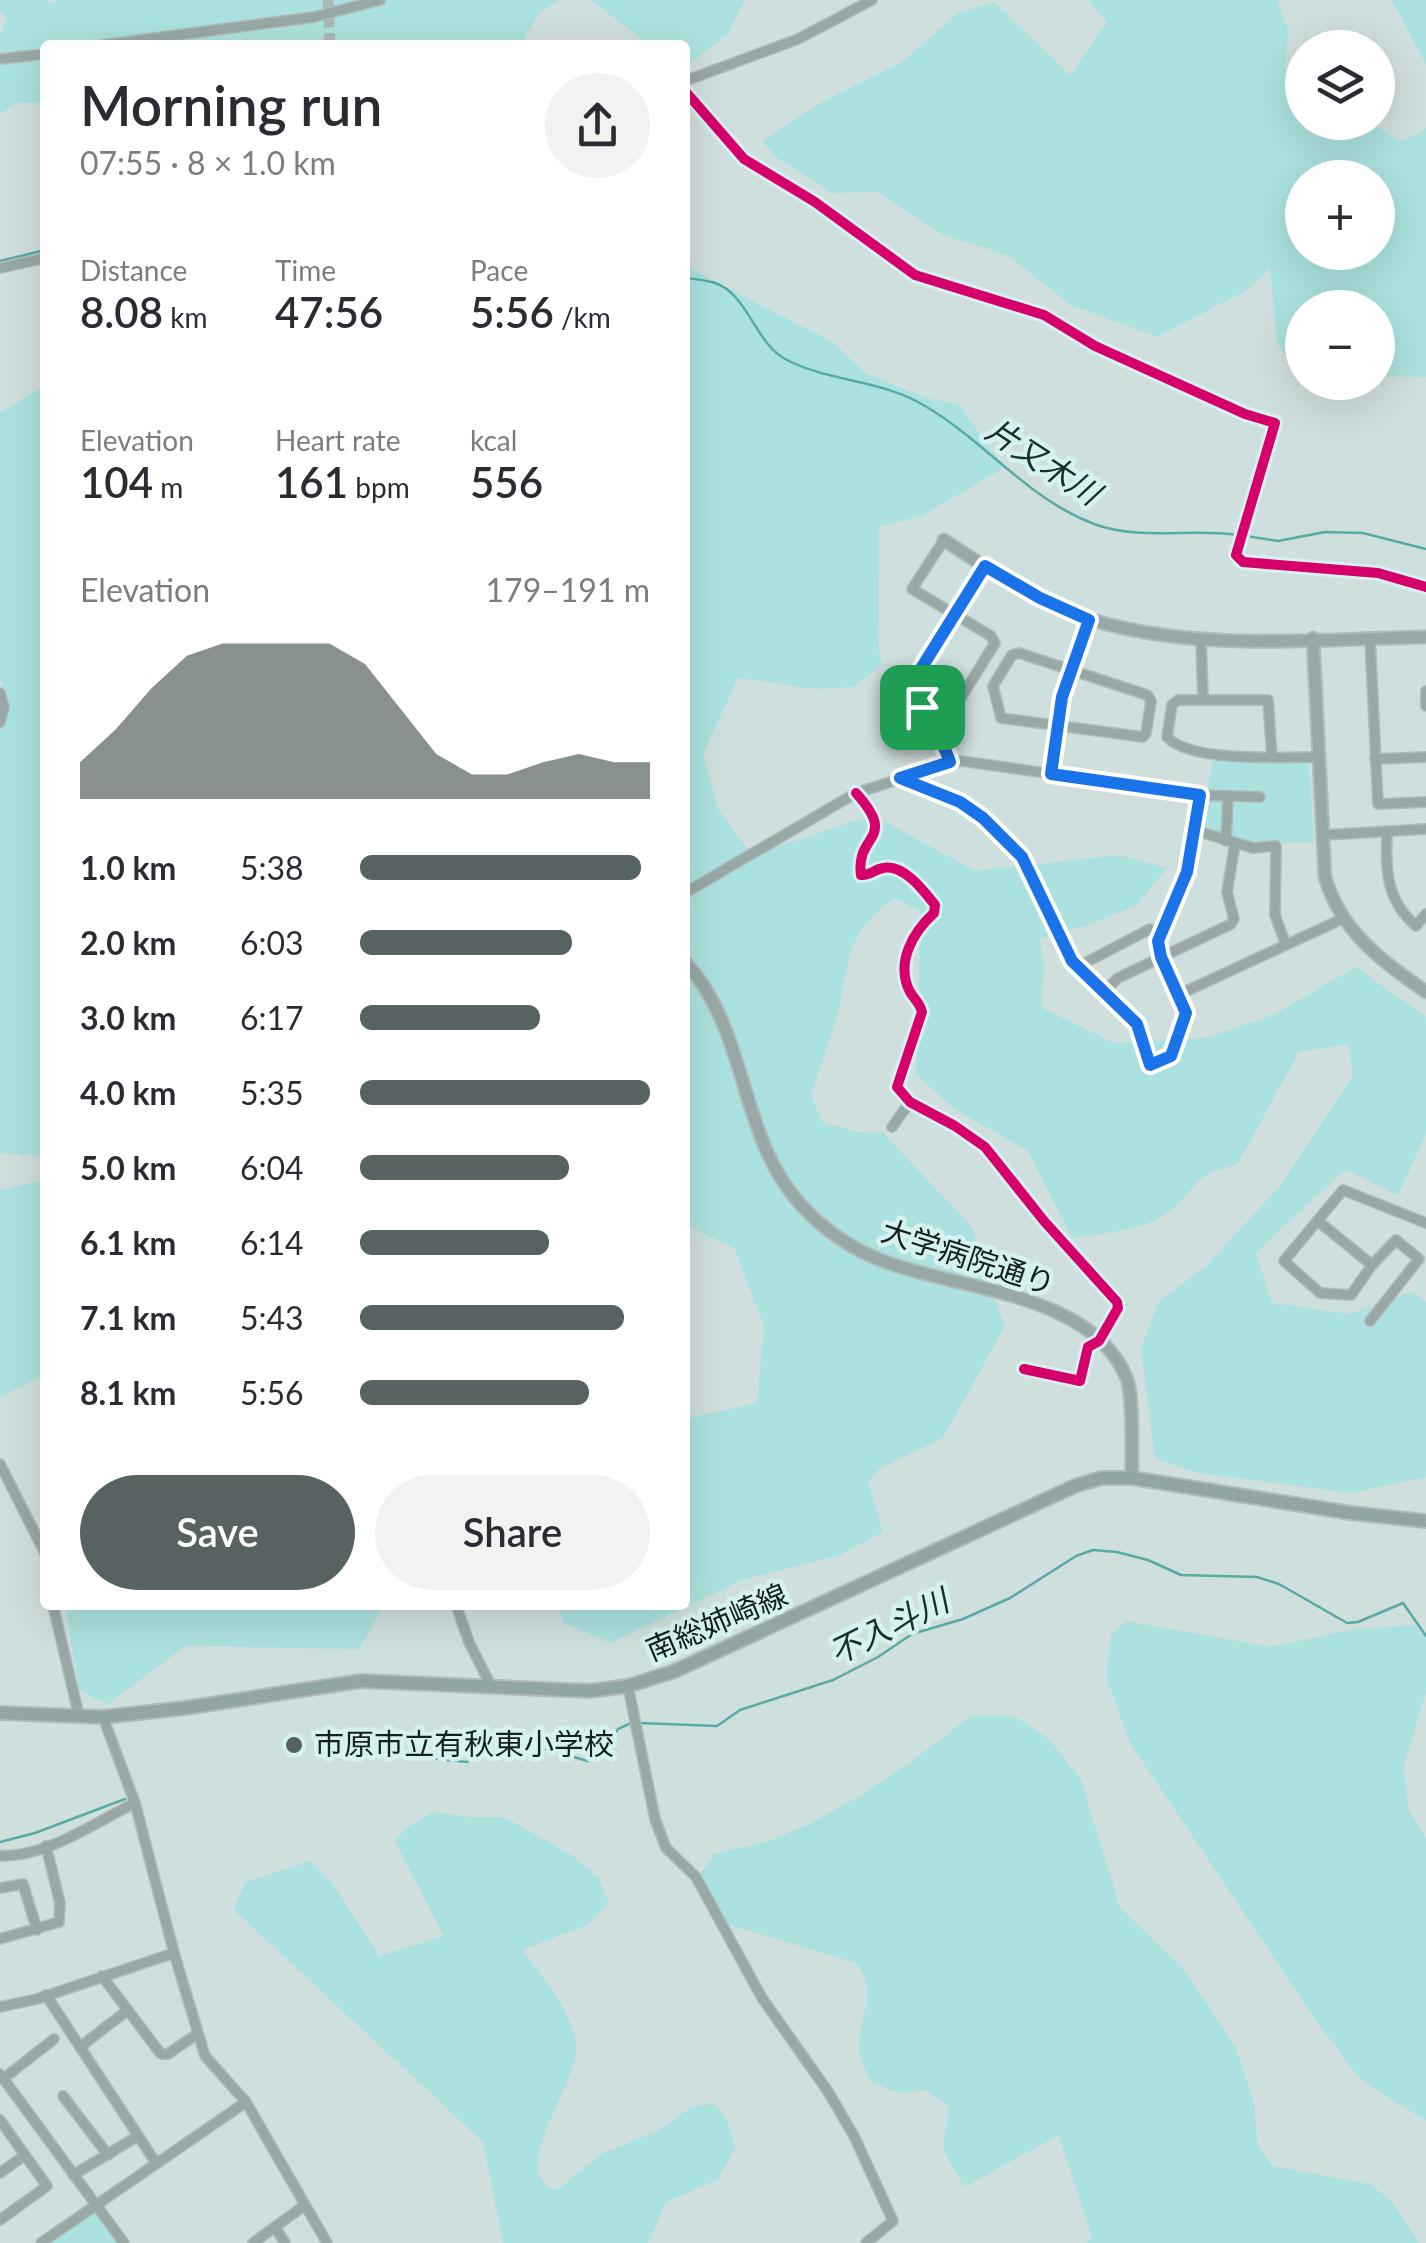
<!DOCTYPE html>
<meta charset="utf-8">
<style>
body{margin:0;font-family:Lato,"Noto Sans JP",sans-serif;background:#f2f2f3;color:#2b2b33;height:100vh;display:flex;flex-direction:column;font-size:38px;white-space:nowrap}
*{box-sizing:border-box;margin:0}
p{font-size:32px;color:#7c7c81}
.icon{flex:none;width:55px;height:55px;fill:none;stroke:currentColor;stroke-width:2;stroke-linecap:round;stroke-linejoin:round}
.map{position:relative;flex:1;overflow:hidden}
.details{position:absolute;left:40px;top:40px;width:650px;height:1570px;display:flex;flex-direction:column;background:#fff;border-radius:10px;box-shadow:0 10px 40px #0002}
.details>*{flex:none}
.fabs{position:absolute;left:1285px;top:30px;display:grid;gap:20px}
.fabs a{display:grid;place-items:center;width:110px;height:110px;border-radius:50%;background:#fff;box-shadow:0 10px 40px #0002;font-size:50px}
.pin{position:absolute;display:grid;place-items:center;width:85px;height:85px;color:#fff;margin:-42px;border-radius:20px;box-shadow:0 5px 15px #0006}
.round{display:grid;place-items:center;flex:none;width:105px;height:105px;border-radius:52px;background:#f2f2f3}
.summary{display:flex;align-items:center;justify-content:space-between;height:170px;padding:0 40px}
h1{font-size:55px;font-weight:600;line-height:75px}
.stats{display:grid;grid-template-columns:repeat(3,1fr);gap:15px;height:170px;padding:10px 40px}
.stats div{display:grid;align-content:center}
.stats b{font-size:42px;font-weight:600}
.stats small{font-size:28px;font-weight:400}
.stats p{font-size:28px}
.chart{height:280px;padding:20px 40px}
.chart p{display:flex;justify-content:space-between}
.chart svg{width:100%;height:180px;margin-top:10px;fill:#566362;opacity:.7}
.button{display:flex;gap:20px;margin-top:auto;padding:20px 40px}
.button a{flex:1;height:115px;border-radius:60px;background:#566362;color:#fff;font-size:40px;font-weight:600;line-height:115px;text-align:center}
.button a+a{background:#f2f2f3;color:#2b2b33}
ul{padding:0 40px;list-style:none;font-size:32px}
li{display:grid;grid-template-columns:160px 120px 1fr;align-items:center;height:75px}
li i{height:25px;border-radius:12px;background:#566362}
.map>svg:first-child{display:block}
.green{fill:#abe1de;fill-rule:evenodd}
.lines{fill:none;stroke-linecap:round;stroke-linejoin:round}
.stream{stroke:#58aaa6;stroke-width:2.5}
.tertiary-tunnel{stroke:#aab9b7;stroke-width:11;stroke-dasharray:11 5.5;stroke-linecap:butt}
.minor-casing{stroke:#afbbba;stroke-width:12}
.tertiary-casing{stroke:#afbbba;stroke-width:15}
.secondary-casing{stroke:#afbbba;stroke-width:16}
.minor{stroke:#97a8a6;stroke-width:9}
.tertiary{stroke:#97a8a6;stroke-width:11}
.secondary{stroke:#92a5a4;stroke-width:12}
.cycleway-casing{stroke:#d6f2f0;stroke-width:16}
.cycleway{stroke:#d6006c;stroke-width:10}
.route-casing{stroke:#fff;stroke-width:20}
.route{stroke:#1a73e8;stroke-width:12}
.poi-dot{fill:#566362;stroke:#d6f2f0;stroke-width:4}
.labels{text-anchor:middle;stroke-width:9;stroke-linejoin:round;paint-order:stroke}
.street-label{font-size:30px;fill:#15201f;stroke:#d6f2f0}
.poi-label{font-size:30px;fill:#15201f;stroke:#d6f2f0;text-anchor:start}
.water-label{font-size:32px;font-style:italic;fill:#172e2d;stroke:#d6f2f0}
</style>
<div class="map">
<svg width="1426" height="2243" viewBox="0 0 1426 2243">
<rect width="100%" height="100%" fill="#cfdfdd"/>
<!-- green -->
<g class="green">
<polygon points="0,0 45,0 50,4 59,0 560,0 540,12 520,45 45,45 45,103 17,103 0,114 0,35 7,19 0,10"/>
<polygon points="591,0 745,0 727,35 693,61 685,59 685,45 650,45"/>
<path d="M1088 0H1277L1288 30 1285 74 1302 82V122L1369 123 1402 142 1426 128V377L1378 376V308H1302V373L1295 372 1277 342 1270 268 1247 290 1157 337 1071 305 1007 255 943 235 877 192 833 193 777 158 762 141 825 100 905 60 956 14 994 2 1070 75 1107 22ZM1302 178H1378V252H1302Z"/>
<polygon points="1391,0 1426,0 1426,65 1393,2"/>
<path d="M685 266 833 342 865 373 926 398 959 404 1004 468 923 515 879 527 878 644 882 665 854 687 814 689 738 678 703 754 718 809 752 855 873 815 975 871 1119 855 1167 868 1137 905 1089 925 1039 939 1044 964 1042 1008 1114 1043 1206 1038 1273 1015 1356 967 1426 1017V1134L1398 1195 1345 1169 1256 1253 1272 1303 1349 1314 1413 1292 1426 1302V1477L1350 1493 1194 1472 1155 1458 1141 1346 1160 1300 1204 1268 1281 1185 1353 1076 1349 1044 1299 1052 1237 1165C1190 1174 1199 1189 1166 1214 1144 1230 1099 1234 1072 1238L1028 1151 953 1108 916 1074 921 912 894 898C840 940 852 962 836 1020 829 1045 819 1069 811 1094L822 1122 857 1132 883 1133 973 1228 982 1268 1005 1326 943 1438 880 1468 868 1482 883 1532 840 1555 743 1580 610 1643 563 1622 558 1605H685V1419L757 1403 764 1326 734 1248 690 1227 685 1230Z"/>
<polygon points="45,385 45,1156 0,1153 0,695 4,689 0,677 0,413"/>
<polygon points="1213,758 1309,762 1314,842 1244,842 1201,828"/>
<polygon points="45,1177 45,1374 0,1397 0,1190 42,1181"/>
<polygon points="65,1605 384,1605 359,1649 185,1646 107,1705 79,1690"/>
<polygon points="1126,1621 1271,1647 1354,1629 1414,1625 1426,1636 1426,1692 1404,1766 1408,1808 1426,1839 1426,2121 1360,2079 1314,2018 1130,1743 1106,1677 1111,1635"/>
<path d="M971 1715 1014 1716 1049 1739 1081 1780 1120 1908 1184 1969 1236 2047 1254 2101 1257 2141 1272 2166 1369 2184 1391 2200 1419 2243H1086L1092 2238 1059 2135 964 2187 943 2150 949 2107 926 2090 899 2093 871 2081C867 2072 859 2059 859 2050 857 2015 881 1995 856 1963L729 1925 707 1907 700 1875 714 1854C733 1849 755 1846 774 1839 837 1816 920 1758 971 1715Z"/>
<path d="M433 1812 471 1817H504L575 1857 599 1879 609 1903 587 1925 522 1950C542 1977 578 2017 576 2052 574 2088 507 2173 556 2191L601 2154 659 2130 690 2108 713 2103 727 2118 735 2148 718 2179 666 2202 648 2243H503L483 2142 233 1909 246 1882 310 1861 334 1885 379 1956 444 1936 395 1841 406 1828Z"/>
<polygon points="96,2204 124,2243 41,2243"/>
</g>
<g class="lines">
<!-- stream -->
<g class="stream">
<polyline points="0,261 45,250"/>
<path d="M685 278C695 279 706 280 715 283 748 294 755 344 787 360 828 381 877 380 918 402 981 436 1025 498 1094 524 1140 541 1190 528 1238 535"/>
<polyline points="1246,536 1278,541 1325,532 1363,533 1426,549"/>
<polyline points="639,1723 717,1726 740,1710 833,1680 878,1657 912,1634 963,1619 1010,1598 1076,1556 1093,1550 1117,1552 1148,1560 1181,1575 1257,1577 1279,1584 1347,1623 1358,1622 1403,1603 1426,1636"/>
<polyline points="419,1757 467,1762 487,1740 497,1736 588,1761 605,1755 618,1729 631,1723"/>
<polyline points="0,1842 35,1833 125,1799"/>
</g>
<!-- tertiary-tunnel -->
<polyline class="tertiary-tunnel" points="328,0 330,45"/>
<!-- minor casing -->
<g class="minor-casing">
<g id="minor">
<polyline points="102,45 314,17 380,0"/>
<polyline points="0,59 45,54"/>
<polyline points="685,81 798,39 872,0"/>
<polyline points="685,91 744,159 815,202 915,275 1044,315 1095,346 1245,414 1275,423"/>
<polyline points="0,268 45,258"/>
<polyline points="1201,638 1203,700"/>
<polyline points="1370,638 1378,804 1426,802"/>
<polygon points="1019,653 1147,695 1151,701 1146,733 1143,737 1001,718 993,686 1012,655"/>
<polyline points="1426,691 1426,706"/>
<polyline points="0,693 4,707 0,722"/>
<polyline points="931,719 962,696 995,643 991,636 912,589 944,540"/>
<path d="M1272 757 1268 700H1178L1172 705 1167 737C1191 763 1284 757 1319 757"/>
<polyline points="1375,759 1426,757"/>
<path d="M950 763C940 734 923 711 912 683L985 566"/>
<polyline points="1051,773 1062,697 1089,619"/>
<polyline points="900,778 960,802 983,818 1022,857 1072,961 1137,1024 1151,1065 1171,1056 1186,1013 1161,957 1158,941 1187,872 1200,795"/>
<path d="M856 793C899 841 855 833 861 875 870 876 873 870 883 868 903 863 924 891 935 905L934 913C913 932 895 963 910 992 915 1000 920 1003 922 1012L897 1087 910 1102 955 1126 985 1147 1044 1221 1117 1302 1118 1308 1099 1341 1088 1347 1080 1381 1024 1369"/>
<polyline points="1194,830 1253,848 1276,846 1275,915 1286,945"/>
<path d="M1387 831C1386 869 1385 899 1416 926L1426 914"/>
<polyline points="1325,835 1426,829"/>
<polyline points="1226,841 1228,796"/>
<polyline points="685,893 856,793 950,763 962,761 1200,795 1260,797"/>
<polyline points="1077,967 1150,929 1159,933"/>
<polyline points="1104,992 1118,978 1231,924 1234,919 1227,892 1235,844"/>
<polyline points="1178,995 1342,919"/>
<polyline points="892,1127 910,1102"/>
<polyline points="1318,1221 1372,1265"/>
<polyline points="1370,1321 1419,1259 1396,1240 1372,1265 1351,1295 1320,1293 1284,1261 1343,1190 1426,1223"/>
<polyline points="0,1464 45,1553"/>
<polyline points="53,1605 79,1716"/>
<polyline points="456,1605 469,1642 491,1686"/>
<polyline points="628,1686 655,1819 666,1848 696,1877 762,1998 827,2090 854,2136 893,2221 866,2243"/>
<polyline points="103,1717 135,1803 174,1953 205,2056 246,2102 327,2243"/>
<path d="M0 1856C47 1857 94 1823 135 1803"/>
<polyline points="0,1888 23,1884 37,1930"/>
<polyline points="0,1939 59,1922 60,1903 46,1846"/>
<polyline points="102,1976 161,2054 168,2054 197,2034"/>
<polyline points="46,1995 156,2163"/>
<polyline points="0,2007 37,1999 174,1953"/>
<polyline points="80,2047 128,2010"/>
<polyline points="0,2074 124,2243"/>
<polyline points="3,2079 54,2039"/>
<polyline points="63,2096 108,2155"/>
<polyline points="0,2120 47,2186 0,2220"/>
<polyline points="0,2173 25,2155"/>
<polyline points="73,2175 138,2136"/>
<polyline points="275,2227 285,2243"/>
<polyline points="41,2243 246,2102"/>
<polyline points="253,2243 305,2205"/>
</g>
</g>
<!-- tertiary casing -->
<g class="tertiary-casing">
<g id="tertiary">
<polyline points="1275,423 1236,555 1243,562 1378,573 1426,587"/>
<path d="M944 540C990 570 1039 604 1092 620 1198 652 1317 639 1426 637"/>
<path d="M1313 638 1325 877C1341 932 1381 960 1426 992"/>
<path d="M685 962C749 1030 738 1138 802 1206 823 1229 853 1250 883 1261 957 1290 1093 1292 1127 1379 1134 1399 1131 1454 1132 1478"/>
</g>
</g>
<!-- secondary casing -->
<g class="secondary-casing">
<polyline id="secondary" points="0,1713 103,1717 185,1708 361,1681 589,1691 628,1686 675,1671 1077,1485 1102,1478 1132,1478 1351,1513 1426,1521"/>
</g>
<!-- minor -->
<use href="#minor" class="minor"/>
<!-- tertiary -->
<use href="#tertiary" class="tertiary"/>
<!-- secondary -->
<use href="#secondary" class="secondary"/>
<!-- cycleway casing -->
<g class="cycleway-casing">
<g id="cycleway">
<polyline points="685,91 744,159 815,202 915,275 1044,315 1095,346 1245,414 1275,423 1236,555 1243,562 1378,573 1426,587"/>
<polyline points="900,778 960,802 983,818 1022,857 1072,961 1137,1024 1151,1065 1171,1056 1186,1013 1161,957 1158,941 1187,872 1200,795"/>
<path d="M856 793C899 841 855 833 861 875 870 876 873 870 883 868 903 863 924 891 935 905L934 913C913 932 895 963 910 992 915 1000 920 1003 922 1012L897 1087 910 1102 955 1126 985 1147 1044 1221 1117 1302 1118 1308 1099 1341 1088 1347 1080 1381 1024 1369"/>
</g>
</g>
<!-- cycleway -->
<use href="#cycleway" class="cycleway"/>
</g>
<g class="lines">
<!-- route casing -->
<g class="route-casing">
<path id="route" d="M985 566 1040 598 1089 620 1062 697 1051 774 1200 795 1187 872 1158 941 1161 957 1186 1013 1171 1056 1150 1065 1137 1024 1072 961 1022 857 983 818 960 802 900 778 950 762C940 734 923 711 912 683Z"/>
</g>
<!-- route -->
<use href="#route" class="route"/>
</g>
<!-- markers -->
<circle class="poi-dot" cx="294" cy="1745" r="10"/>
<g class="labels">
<!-- street labels -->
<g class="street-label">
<text transform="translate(968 1258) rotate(18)" y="10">大学病院通り</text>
<text transform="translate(717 1623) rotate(-23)" y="10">南総姉崎線</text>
</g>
<!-- poi labels -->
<g class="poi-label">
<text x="314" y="1755">市原市立有秋東小学校</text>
</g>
<!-- water labels -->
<g class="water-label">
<text transform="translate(1043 462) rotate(33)" y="11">片又木川</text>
<text transform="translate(889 1627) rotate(-26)" y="11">不入斗川</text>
</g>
</g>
</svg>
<div class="fabs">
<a><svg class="icon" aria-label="layers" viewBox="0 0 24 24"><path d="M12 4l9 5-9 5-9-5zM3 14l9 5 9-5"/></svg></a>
<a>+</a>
<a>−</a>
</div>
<div class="pin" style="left:922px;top:707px;background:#1e9e55"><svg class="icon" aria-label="arrive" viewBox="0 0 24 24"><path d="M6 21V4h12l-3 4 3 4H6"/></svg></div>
<section class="details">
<div class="summary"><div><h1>Morning run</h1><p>07:55 · 8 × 1.0 km</p></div><a class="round"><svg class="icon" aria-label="share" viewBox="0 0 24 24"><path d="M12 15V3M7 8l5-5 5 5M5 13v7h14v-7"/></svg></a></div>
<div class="stats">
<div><p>Distance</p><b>8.08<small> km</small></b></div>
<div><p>Time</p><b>47:56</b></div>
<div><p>Pace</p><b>5:56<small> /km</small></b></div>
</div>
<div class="stats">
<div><p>Elevation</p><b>104<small> m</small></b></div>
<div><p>Heart rate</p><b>161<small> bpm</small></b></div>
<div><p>kcal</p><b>556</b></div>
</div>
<div class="chart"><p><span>Elevation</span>179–191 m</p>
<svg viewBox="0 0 160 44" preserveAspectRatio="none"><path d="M0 44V35L10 27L20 17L30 9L40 6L50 6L60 6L70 6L80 11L90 22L100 33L110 38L120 38L130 35L140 33L150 35L160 35V44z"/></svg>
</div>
<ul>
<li><b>1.0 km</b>5:38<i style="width:97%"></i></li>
<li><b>2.0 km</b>6:03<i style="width:73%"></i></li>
<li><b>3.0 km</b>6:17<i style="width:62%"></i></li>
<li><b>4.0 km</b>5:35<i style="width:100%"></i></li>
<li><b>5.0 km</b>6:04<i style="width:72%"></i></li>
<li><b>6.1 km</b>6:14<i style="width:65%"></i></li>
<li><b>7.1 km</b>5:43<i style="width:91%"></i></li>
<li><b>8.1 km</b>5:56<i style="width:79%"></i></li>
</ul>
<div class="button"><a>Save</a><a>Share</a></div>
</section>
</div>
